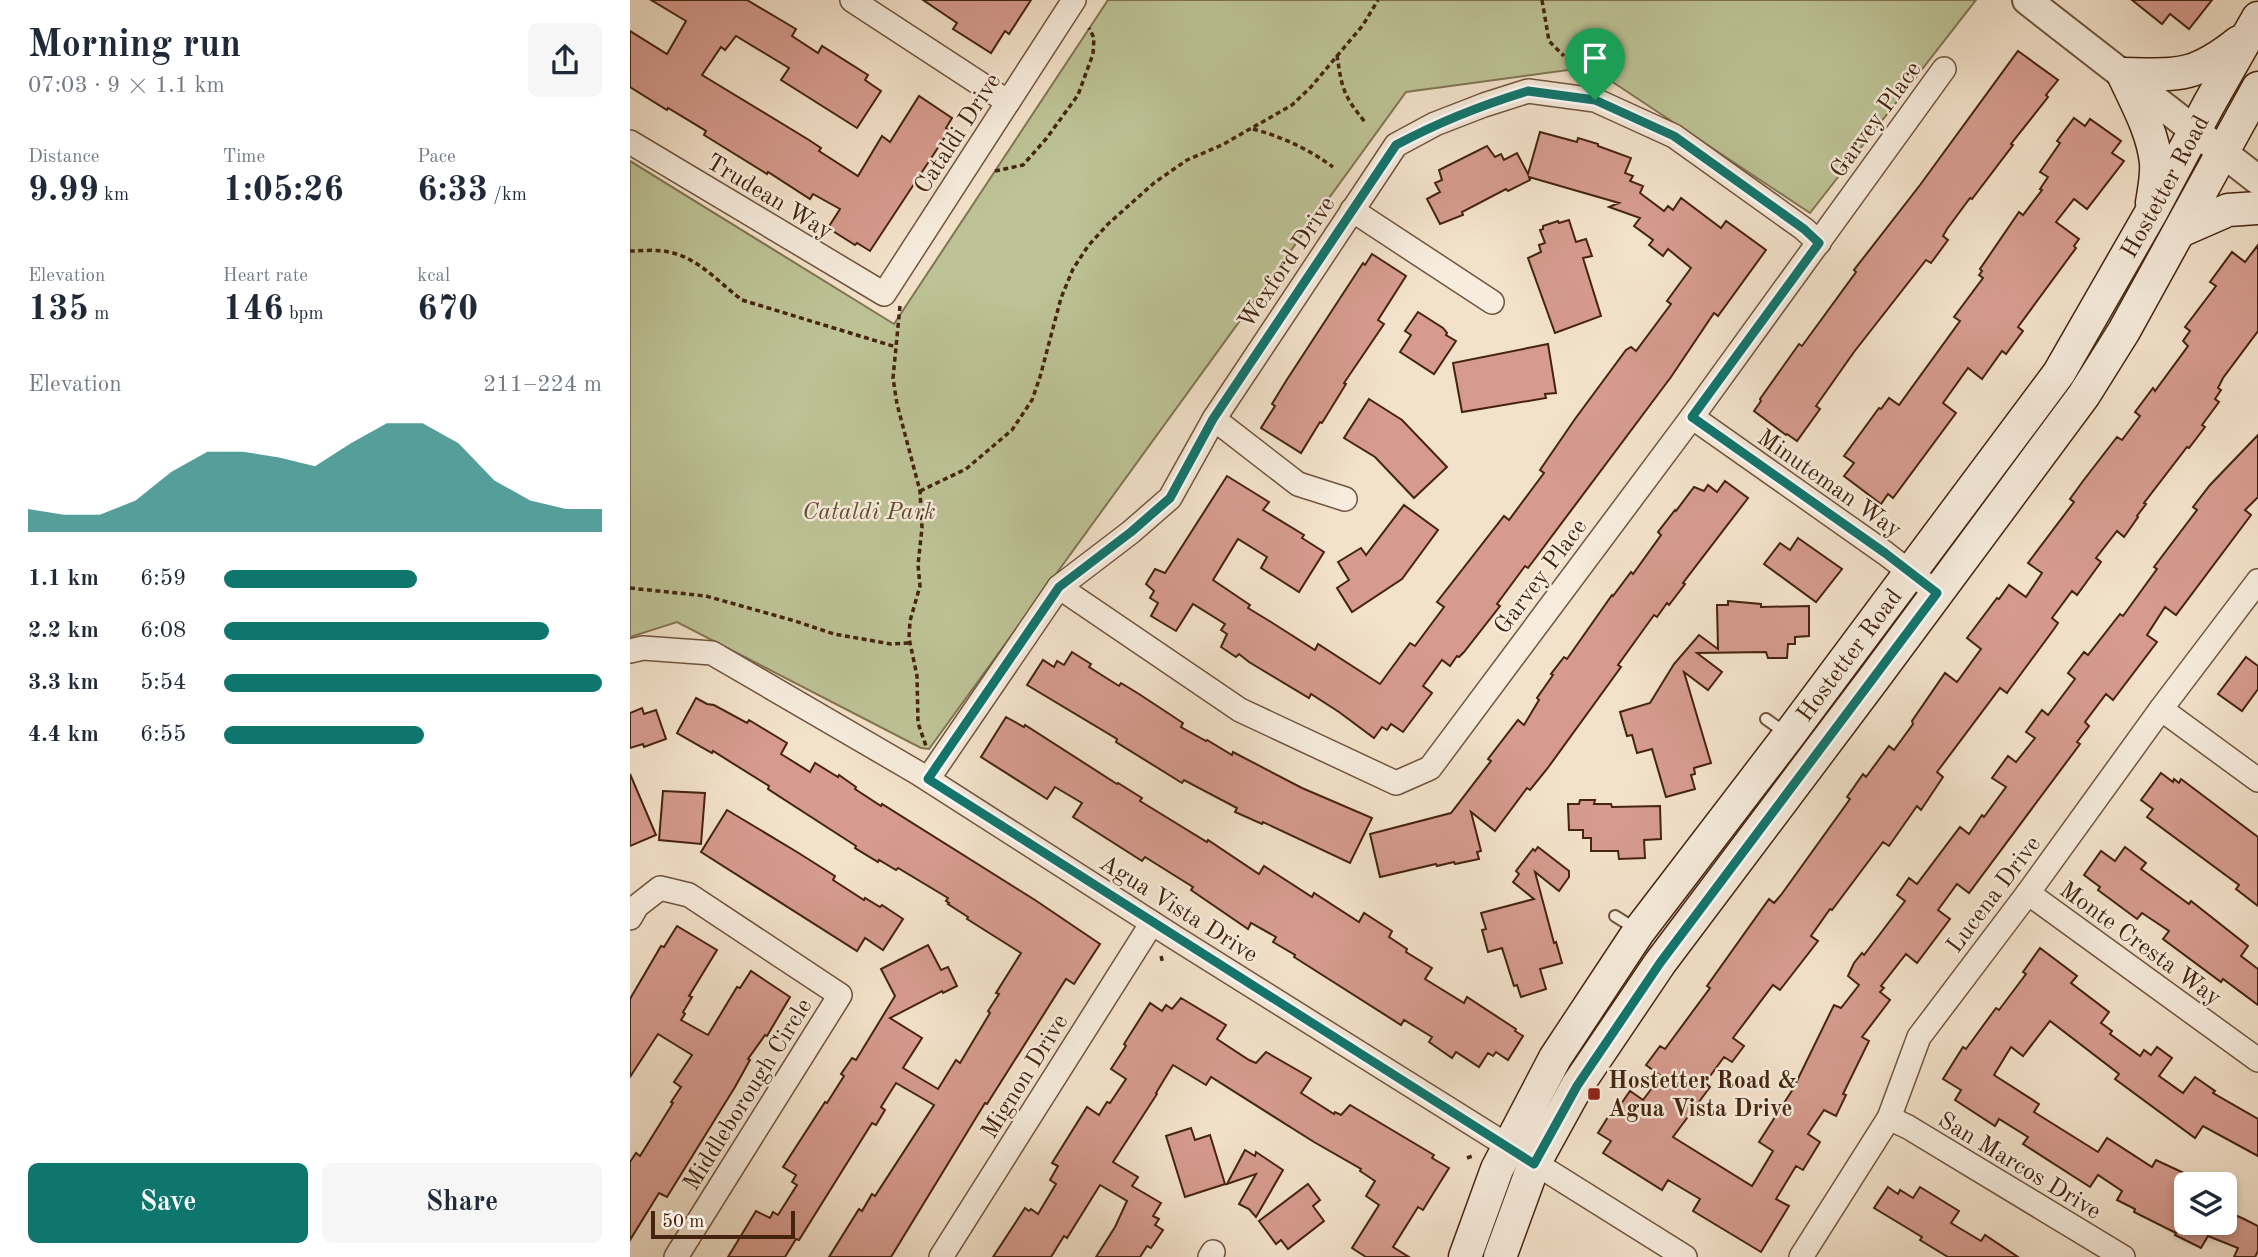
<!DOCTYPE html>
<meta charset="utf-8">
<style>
body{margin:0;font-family:"Old Standard TT",serif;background:#f6f6f7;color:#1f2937;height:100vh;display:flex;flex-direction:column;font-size:26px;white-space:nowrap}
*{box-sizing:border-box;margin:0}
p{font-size:23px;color:#747a83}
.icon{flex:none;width:38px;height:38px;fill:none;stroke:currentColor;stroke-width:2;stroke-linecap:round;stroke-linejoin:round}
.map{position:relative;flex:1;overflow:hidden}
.panel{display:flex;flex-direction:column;background:#fff;width:630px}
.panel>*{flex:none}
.tools{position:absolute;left:1544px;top:1172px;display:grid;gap:14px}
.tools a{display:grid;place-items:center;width:63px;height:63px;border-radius:10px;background:#fff;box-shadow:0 4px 10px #0003;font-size:35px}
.scale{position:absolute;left:21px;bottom:18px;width:144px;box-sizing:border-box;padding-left:7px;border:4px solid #45240f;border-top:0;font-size:19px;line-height:24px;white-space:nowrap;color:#45240f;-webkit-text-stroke:5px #f7ecdd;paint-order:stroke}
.pin{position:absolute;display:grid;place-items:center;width:60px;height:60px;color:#fff;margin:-72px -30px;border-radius:50% 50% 50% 0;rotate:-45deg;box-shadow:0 0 7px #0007}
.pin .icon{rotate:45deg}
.round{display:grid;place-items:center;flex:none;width:74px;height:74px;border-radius:10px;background:#f6f6f7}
.summary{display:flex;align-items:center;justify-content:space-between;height:119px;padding:0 28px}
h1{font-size:38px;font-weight:600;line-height:52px}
.figures{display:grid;grid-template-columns:repeat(3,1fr);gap:10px;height:119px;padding:7px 28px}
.figures div{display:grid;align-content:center}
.figures b{font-size:35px;font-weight:600}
.figures small{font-size:19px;font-weight:400}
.figures p{font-size:19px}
.chart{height:196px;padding:14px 28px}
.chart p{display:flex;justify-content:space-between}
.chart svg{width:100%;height:126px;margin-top:7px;fill:#0f766e;opacity:.7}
.action{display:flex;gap:14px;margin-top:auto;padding:14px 28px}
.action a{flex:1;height:80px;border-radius:10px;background:#0f766e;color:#fff;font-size:28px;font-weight:600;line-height:80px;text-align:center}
.action a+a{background:#f6f6f7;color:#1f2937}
ul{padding:0 28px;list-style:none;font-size:23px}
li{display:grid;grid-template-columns:112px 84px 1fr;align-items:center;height:52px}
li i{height:18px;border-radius:9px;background:#0f766e}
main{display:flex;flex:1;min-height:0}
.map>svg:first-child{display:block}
.green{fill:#bdc396;stroke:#817452;stroke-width:2}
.building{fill:#d69b8e;stroke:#45240f;stroke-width:2}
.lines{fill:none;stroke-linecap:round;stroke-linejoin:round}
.service-casing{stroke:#70543e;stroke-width:14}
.minor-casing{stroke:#70543e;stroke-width:26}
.tertiary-casing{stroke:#70543e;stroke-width:32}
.secondary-casing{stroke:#45240f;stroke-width:35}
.path{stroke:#45240f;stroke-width:3.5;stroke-dasharray:5 3.5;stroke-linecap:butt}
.service{stroke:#f7ecdd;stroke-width:10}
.minor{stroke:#f7ecdd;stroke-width:23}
.tertiary{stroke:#f7ecdd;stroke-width:28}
.secondary{stroke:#f7ecdd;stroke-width:32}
.route-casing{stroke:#fff;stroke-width:14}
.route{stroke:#0f766e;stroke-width:9}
.poi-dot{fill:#8f2418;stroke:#f7ecdd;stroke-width:2.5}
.labels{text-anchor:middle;stroke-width:5;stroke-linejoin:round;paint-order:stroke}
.street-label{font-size:24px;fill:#45240f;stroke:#f7ecdd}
.park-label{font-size:24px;font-style:italic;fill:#634c31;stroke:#f7ecdd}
.poi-label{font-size:24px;font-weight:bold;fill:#45240f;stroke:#f7ecdd;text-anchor:start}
</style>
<main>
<section class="panel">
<div class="summary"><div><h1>Morning run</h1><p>07:03 · 9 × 1.1 km</p></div><a class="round"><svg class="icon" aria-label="share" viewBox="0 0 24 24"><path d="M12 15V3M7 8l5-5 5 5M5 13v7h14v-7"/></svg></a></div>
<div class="figures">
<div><p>Distance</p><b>9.99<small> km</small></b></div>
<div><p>Time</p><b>1:05:26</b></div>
<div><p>Pace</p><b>6:33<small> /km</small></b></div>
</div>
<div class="figures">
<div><p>Elevation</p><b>135<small> m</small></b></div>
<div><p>Heart rate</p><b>146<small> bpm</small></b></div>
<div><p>kcal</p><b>670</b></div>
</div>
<div class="chart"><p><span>Elevation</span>211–224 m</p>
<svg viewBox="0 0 160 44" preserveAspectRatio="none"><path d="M0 44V36L10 38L20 38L30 33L40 23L50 16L60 16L70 18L80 21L90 13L100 6L110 6L120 13L130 26L140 33L150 36L160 36V44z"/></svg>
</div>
<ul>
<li><b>1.1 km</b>6:59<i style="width:51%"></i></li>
<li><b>2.2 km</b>6:08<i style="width:86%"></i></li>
<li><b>3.3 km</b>5:54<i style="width:100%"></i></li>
<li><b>4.4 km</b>6:55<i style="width:53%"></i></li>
</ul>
<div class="action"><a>Save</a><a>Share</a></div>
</section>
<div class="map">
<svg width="1628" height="1257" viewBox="0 0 1628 1257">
<rect width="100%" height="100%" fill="#f3e2cb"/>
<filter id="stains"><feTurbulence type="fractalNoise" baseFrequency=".00286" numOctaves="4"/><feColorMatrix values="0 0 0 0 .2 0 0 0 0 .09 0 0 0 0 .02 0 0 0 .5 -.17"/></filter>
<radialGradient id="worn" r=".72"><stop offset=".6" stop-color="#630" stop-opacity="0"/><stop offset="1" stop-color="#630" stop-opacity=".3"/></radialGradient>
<!-- green -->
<polygon class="green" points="478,0 1346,0 1180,213 960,67 776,92 299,749 291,748 47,622 0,637 0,161 264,324"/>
<!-- building -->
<g class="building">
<polygon points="21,0 117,0 166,29 162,36 188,53 192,46 238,75 235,80 251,91 227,128 151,80 159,68 106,36 95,50 91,47 72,75 179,140 191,148 189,151 228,176 252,136 260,142 289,96 322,118 316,128 319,131 240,251 227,243 225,245 198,228 210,209 183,194 180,199 138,172 137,174 74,135 76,131 38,108 37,110 0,87 0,31 37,54 56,21"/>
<polygon points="293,0 401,0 379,34 375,31 361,53 323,29 327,23"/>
<polygon points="1502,0 1582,0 1559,29 1540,14 1532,24"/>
<polygon points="1388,51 1428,80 1416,95 1418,97 1381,144 1383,145 1342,199 1340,198 1317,229 1313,236 1318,240 1301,263 1296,260 1224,352 1186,406 1190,409 1167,441 1157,434 1156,435 1124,411 1131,401 1130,399 1169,344 1172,346 1226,272 1224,270 1290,185"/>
<polygon points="1444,118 1455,126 1460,119 1491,141 1482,153 1494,161 1457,209 1444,199 1426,222 1449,239 1444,246 1446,248 1388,327 1393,331 1376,354 1372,351 1352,379 1338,368 1313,403 1326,413 1263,498 1258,494 1251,504 1214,476 1224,463 1214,456 1249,408 1251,409 1259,398 1269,405 1330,321 1324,317 1353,278 1349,275 1352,271 1350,269 1389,212 1393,215 1412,190 1410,189 1418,177 1410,172 1430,143 1427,141"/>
<polygon points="910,132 947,142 948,138 968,144 968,146 1001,158 995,173 1003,176 1000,181 1013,186 1010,193 1034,211 1038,206 1043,210 1051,198 1091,228 1096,221 1136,250 1088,316 1084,313 1041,377 898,568 895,566 867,604 870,606 834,652 829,657 827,656 820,666 812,660 793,686 802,693 773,732 761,724 757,730 752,727 744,738 709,712 681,694 679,698 619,662 609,654 606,657 591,647 597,634 591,630 595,624 563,604 546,631 521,616 528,603 520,598 524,591 516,584 525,569 535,573 597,476 639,502 633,510 674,535 672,538 694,552 669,592 631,568 637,557 608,539 583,580 620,605 618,608 641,622 685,650 688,644 750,684 780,643 785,646 814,607 807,602 874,516 879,520 914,473 910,470 945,419 996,350 1001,347 1006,351 1041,304 1037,301 1061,268 1038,249 1033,256 1019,245 1023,240 1004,226 1010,218 979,207 989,203 899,177 900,180 878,191 876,189 832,212 833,215 810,224 797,199 810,192 805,183 812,180 809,170 857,146 865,157 871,154 874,160 887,153 898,174"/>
<polygon points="939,220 946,242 956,239 962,256 953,258 971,316 925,333 898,258 911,252 909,245 915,243 910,230 913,229 913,226 928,221 929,223"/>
<polygon points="1628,245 1628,331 1593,378 1588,388 1591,390 1585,399 1589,402 1572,425 1575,427 1559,448 1557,447 1514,503 1516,504 1507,516 1508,517 1494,537 1487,531 1466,558 1471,562 1447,595 1442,591 1422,618 1428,623 1424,629 1379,690 1377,693 1370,688 1307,772 1313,777 1291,810 1287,806 1259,846 1253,842 1202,910 1200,909 1181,936 1188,941 1150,990 1143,985 1103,1038 1114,1046 1102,1062 1094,1057 1075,1083 1080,1087 1043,1137 1122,1186 1143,1151 1129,1142 1163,1089 1204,1005 1211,1008 1229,985 1218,976 1224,963 1232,953 1234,955 1275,901 1267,895 1279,878 1287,884 1330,827 1339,834 1352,815 1354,817 1376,787 1362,778 1378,756 1386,762 1405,738 1396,732 1412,710 1418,715 1445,679 1438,673 1454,652 1458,655 1490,614 1493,616 1527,569 1524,567 1567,510 1563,507 1580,485 1628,435 1628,497 1615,510 1621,515 1546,615 1535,607 1517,635 1527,642 1483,700 1476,694 1455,722 1459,726 1447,742 1450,744 1339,893 1327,884 1308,910 1320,919 1287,963 1276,954 1251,986 1254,988 1250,992 1260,1000 1232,1037 1239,1041 1213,1094 1216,1095 1206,1116 1194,1110 1178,1134 1190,1142 1173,1170 1166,1166 1146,1199 1159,1206 1131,1252 1063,1211 1070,1199 1038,1180 1032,1190 973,1153 981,1141 968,1133 988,1101 991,1104 1000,1091 1013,1100 1031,1076 1016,1065 1030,1046 1035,1049 1080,988 1077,986 1139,899 1144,903 1151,895 1220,799 1217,797 1233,774 1236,777 1259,746 1264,750 1283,724 1282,721 1315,673 1327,682 1351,649 1337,638 1367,598 1369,599 1379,585 1396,597 1412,573 1398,563 1444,502 1440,499 1453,481 1487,437 1492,440 1510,416 1505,412 1523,388 1525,391 1558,346 1553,341 1560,331 1555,327 1586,286 1580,282 1602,252 1615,262"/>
<polygon points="742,254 776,276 748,320 754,324 714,383 716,384 692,423 690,422 671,453 631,428 645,406 642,404 656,381 733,263 735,265"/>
<polygon points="788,312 813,328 817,333 816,335 826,341 804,374 770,352 781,335 775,331"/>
<polygon points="918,344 926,393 915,394 916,398 832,412 823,363"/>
<polygon points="739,399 772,420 817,467 784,498 745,457 714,438"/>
<polygon points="1095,481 1118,498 1053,583 1055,584 1039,605 1037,603 1027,617 1024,615 988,665 991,667 917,769 900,790 897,788 865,831 841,812 851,851 847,852 849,859 825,864 824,862 807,866 806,864 750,877 740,834 821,813 861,761 858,759 888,720 894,725 909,700 907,698 923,675 921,674 934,657 937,659 982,595 983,596 1001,572 1003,574 1031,535 1028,532 1045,510 1046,511 1064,487 1074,491 1078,485 1087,492"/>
<polygon points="774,505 808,530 772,579 722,612 707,588 719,580 708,562 731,548 736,555"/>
<polygon points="1168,538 1212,569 1186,602 1134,564 1150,543 1160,550"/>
<polygon points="1098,601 1131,604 1131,607 1179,606 1179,636 1165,637 1165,644 1158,644 1157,658 1138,658 1136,652 1067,653 1092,672 1078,690 1054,672 1081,763 1064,768 1065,774 1061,775 1065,789 1036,797 1022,749 1007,753 1002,735 997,736 990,712 1020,703 1044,664 1069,635 1088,649 1087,605 1098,605"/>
<polygon points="442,652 461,664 459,667 489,686 491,683 509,694 553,723 551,727 576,741 577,740 602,755 603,752 672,788 742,818 720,863 633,822 632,824 605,812 607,808 554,780 552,783 486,742 487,739 397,685 413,660 424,667 427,661 434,665"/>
<polygon points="1616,657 1628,666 1628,689 1612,711 1588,694"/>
<polygon points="66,698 77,704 84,705 117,723 119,720 157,743 151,754 180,772 185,763 208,777 209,775 226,787 225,789 251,806 252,804 405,900 470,944 444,984 436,979 357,1104 355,1103 261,1257 199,1257 229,1209 232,1211 242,1194 245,1196 304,1105 266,1083 251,1107 255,1110 246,1125 242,1123 169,1240 166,1239 155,1257 98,1257 126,1211 140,1218 143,1212 148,1215 167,1185 162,1182 166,1175 153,1167 195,1102 197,1103 214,1076 211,1074 222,1058 226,1060 265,996 251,969 298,945 311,970 318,967 327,986 313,993 312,991 260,1018 292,1038 273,1068 308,1089 326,1060 330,1063 360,1013 358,1011 369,994 366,993 391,953 337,919 338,917 318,904 319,903 316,901 318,898 268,868 266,870 249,860 248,862 225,848 226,846 138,789 139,786 83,751 82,753 47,733"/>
<polygon points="12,708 14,714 26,710 36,739 14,747 13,744 0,748 0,713"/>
<polygon points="376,717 394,727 395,725 487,784 488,783 512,798 510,801 577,842 578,840 629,874 634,866 682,897 684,893 729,922 734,913 762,931 759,937 777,949 776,952 802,968 795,979 834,1003 837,997 886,1029 885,1031 893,1036 878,1060 866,1052 863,1056 858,1053 849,1067 826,1052 822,1058 799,1042 802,1037 774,1020 771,1025 664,957 665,955 643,942 646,937 621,923 618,929 561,890 563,887 515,857 512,861 443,817 452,803 425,787 417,799 351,757"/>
<polygon points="1531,773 1543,782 1544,779 1549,783 1551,779 1628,837 1628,906 1606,889 1609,885 1517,817 1523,809 1511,800"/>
<polygon points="0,774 26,835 0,846"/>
<polygon points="33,791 75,793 71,844 29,840"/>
<polygon points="950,800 965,800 964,804 981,804 982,807 1030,806 1031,839 1014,840 1015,858 989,859 988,851 961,851 961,838 953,838 953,830 939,830 938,804 949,804"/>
<polygon points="97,810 167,852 205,876 203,880 234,900 235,898 250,907 252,905 273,919 253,950 235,938 227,951 71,852"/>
<polygon points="908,847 939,871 939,877 929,891 905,872 924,943 926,942 932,963 910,969 916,989 891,997 887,985 884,986 872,948 858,952 852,930 856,929 851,913 904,899 883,882 889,874 886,871 903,849 905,851"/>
<polygon points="1495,847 1516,863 1511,869 1559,904 1561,901 1618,946 1611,956 1628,969 1628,1005 1593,979 1591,982 1533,939 1539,931 1512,913 1507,919 1468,890 1470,887 1454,875 1471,851 1485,861"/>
<polygon points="47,926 87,950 59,996 62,997 53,1012 55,1014 51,1020 78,1035 107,987 110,988 121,971 160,997 137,1036 135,1035 118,1059 120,1060 105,1087 37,1197 29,1193 0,1240 0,1162 6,1153 10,1156 43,1103 41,1102 51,1087 44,1082 62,1055 28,1034 0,1077 0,999 31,946 34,947"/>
<polygon points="1410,948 1447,976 1441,983 1479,1012 1471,1023 1482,1031 1480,1034 1510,1056 1514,1050 1521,1055 1527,1047 1542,1058 1529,1076 1553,1093 1565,1077 1585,1091 1583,1093 1628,1119 1628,1156 1573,1126 1565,1138 1485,1079 1489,1074 1420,1021 1393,1056 1381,1047 1364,1075 1409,1104 1404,1112 1468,1152 1477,1138 1522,1167 1526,1160 1556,1174 1556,1223 1594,1223 1596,1211 1614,1219 1628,1226 1628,1251 1625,1257 1604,1257 1608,1248 1578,1236 1571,1248 1545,1235 1546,1233 1504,1212 1505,1209 1487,1200 1492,1191 1468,1175 1460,1187 1393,1144 1398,1137 1369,1119 1365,1126 1325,1100 1331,1090 1313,1079 1333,1047 1336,1049 1366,1008 1369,1010 1396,974 1393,972"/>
<polygon points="551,998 596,1025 587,1039 619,1060 626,1063 636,1052 681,1078 671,1093 704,1114 705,1112 711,1115 720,1105 804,1155 802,1158 819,1168 793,1210 788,1207 763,1247 779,1257 736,1257 722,1248 749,1205 736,1196 745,1181 730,1171 731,1169 684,1142 581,1077 576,1085 543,1065 526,1093 527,1094 483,1162 508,1177 502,1186 531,1203 523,1216 529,1219 525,1225 533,1230 521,1248 517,1246 510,1257 466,1257 485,1227 497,1201 470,1185 437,1238 434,1236 421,1257 363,1257 395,1208 399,1211 401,1209 408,1214 426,1184 420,1180 428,1166 422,1163 457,1107 469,1115 477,1102 480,1103 496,1079 481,1069 496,1046 494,1044 520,1003 532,1011 536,1005 542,1009"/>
<polygon points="561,1128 565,1140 580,1135 595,1184 555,1197 536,1136"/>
<polygon points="615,1150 625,1156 626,1152 653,1170 626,1217 619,1209 609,1204 626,1174 597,1184"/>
<polygon points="678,1184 690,1200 683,1206 694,1221 658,1249 651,1240 646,1244 629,1221"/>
<polygon points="1258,1187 1268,1194 1270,1190 1283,1198 1290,1187 1329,1211 1321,1223 1351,1241 1355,1235 1388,1257 1318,1257 1290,1240 1292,1237 1244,1208"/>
</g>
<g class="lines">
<!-- service casing -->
<g class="service-casing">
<g id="service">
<polyline points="1136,719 1157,734"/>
<polyline points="985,916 1006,929"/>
</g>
</g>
<!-- minor casing -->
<g class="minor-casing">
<g id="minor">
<polyline points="222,0 378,102"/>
<polyline points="0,142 254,294 444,0"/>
<polyline points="722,210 862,302"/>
<polyline points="1062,417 1255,553 1307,593"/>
<polyline points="584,419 668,484 715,499"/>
<polyline points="429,587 610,710 766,783 800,768 1062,417 1314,69"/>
<polyline points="0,651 13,648 82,653 288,773 544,937 1055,1257"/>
<polyline points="1531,709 1628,780"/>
<polyline points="298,779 429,587 501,532 540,498 584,419 766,145 805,124 854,105 898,91 965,100 1044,136 1174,229 1189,243"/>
<polyline points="1398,893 1628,1060"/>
<polyline points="0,918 7,906 30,888 59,895 210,995 46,1257"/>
<polyline points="1259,1118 1278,1127 1493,1257"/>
<polyline points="311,1257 522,923"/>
<polyline points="580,1257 583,1252"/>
<polyline points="1171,1257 1259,1118 1289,1037 1398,893 1531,709 1628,581"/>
</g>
</g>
<!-- tertiary casing -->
<g class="tertiary-casing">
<polyline id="tertiary" points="1397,0 1628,180"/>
</g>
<!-- secondary casing -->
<g class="secondary-casing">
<g id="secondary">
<path d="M1522 203C1524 190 1527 176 1526 163 1523 132 1506 102 1493 74 1548 75 1564 78 1609 42"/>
<polyline points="1550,231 1598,210 1628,208"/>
<path id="s1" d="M835 1257 867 1169 925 1058 1009 931 1159 735 1429 373 1522 211 1579 104 1628 18"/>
<polyline points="870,1257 904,1164 947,1086 1030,963 1245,677 1454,395 1494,331 1628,88"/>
</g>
</g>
<!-- path -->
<g class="path">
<polyline points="912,0 919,41 934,56"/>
<path d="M707 55C712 89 713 95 735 122"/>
<path d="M623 129C653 137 678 149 703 167"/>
<polyline points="365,171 393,165 416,139 448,95 463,54 464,38 459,28"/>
<path d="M0 251C12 251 27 249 39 252 69 258 89 283 112 300L266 347"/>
<polyline points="270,306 263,378 267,404 290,491 292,528 288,565 290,586 280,621 279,638 287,676 288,723 296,746"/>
<polyline points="290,491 336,469 382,430 402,400 410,377 431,298 443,269 458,246 478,224 524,183 557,160 592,145 662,105 681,87 733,25 748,0"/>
<polyline points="0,588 76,596 165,621 204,634 261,644 281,643"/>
<polyline points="531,956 533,964"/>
<polyline points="837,1158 845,1155"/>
</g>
<!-- service -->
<use href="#service" class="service"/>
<!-- minor -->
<use href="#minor" class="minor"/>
<!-- tertiary -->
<use href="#tertiary" class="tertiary"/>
<!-- secondary -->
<use href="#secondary" class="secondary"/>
</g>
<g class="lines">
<!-- route casing -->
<g class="route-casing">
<path id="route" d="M898 91 965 100 1044 136 1174 229 1189 243 1062 417 1255 553 1307 593 1030 963 947 1086 904 1164 298 779 429 587 501 532 540 498 583 419 766 145C809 122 852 105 898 91Z"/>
</g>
<!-- route -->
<use href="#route" class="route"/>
</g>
<!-- markers -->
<rect class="poi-dot" x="957" y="1087" width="14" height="14" rx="3.5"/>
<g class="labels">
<!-- street labels -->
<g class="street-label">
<text transform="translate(1245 119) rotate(-54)" y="8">Garvey Place</text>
<text transform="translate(327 133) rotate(-57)" y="8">Cataldi Drive</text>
<text dy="8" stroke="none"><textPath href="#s1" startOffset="1284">Hostetter Road</textPath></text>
<text transform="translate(140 196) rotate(31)" y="8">Trudean Way</text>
<text transform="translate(656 262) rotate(-56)" y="8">Wexford Drive</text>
<text transform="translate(1200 483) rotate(35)" y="8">Minuteman Way</text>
<text transform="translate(910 576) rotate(-53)" y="8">Garvey Place</text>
<text dy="8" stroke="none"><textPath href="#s1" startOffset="718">Hostetter Road</textPath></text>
<text transform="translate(1363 894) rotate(-53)" y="8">Lucena Drive</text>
<text transform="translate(549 908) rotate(32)" y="8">Agua Vista Drive</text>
<text transform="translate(1511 943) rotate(36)" y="8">Monte Cresta Way</text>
<text transform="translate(394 1076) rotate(-58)" y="8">Mignon Drive</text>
<text transform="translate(117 1094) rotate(-58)" y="8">Middleborough Circle</text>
<text transform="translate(1390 1165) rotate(31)" y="8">San Marcos Drive</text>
</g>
<!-- park labels -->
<g class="park-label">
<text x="239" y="519">Cataldi Park</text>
</g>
<!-- poi labels -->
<g class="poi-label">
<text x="978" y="1088">Hostetter Road &amp;<tspan x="978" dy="28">Agua Vista Drive</tspan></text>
</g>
</g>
<rect width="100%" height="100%" filter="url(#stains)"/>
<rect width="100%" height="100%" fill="url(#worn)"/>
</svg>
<div class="tools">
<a><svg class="icon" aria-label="layers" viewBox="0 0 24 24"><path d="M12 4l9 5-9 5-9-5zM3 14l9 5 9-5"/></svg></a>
</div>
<div class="scale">50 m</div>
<div class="pin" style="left:965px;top:100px;background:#1e9e55"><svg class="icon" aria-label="arrive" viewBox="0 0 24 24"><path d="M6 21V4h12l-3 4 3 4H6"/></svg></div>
</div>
</main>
